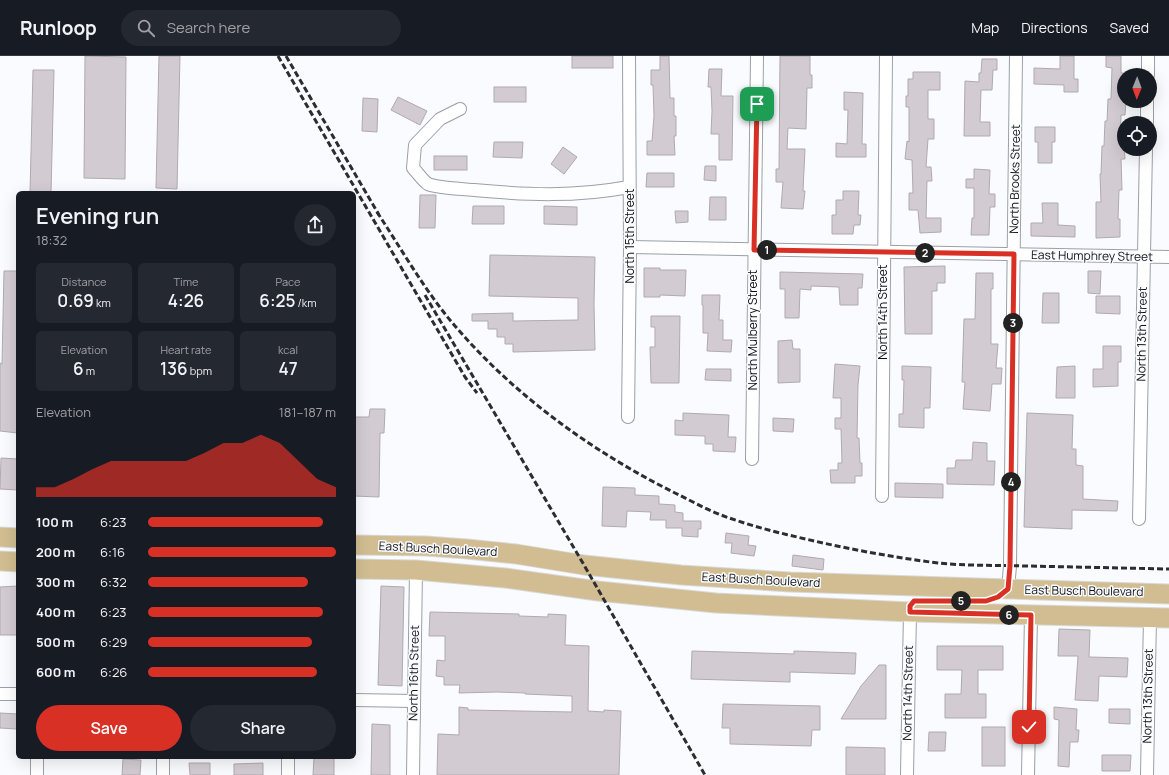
<!DOCTYPE html>
<meta charset="utf-8">
<style>
body{margin:0;font-family:Manrope,sans-serif;background:#242831;color:#f1f3f6;height:100vh;display:flex;flex-direction:column;font-size:15px;white-space:nowrap}
*{box-sizing:border-box;margin:0}
p{font-size:13px;color:#9ea1a6}
.icon{flex:none;width:22px;height:22px;fill:none;stroke:currentColor;stroke-width:2;stroke-linecap:round;stroke-linejoin:round}
.map{position:relative;flex:1;overflow:hidden}
.drawer{position:absolute;left:16px;top:135px;width:340px;height:568px;display:flex;flex-direction:column;background:#171b24;border-radius:6px;box-shadow:0 4px 16px #0002}
.drawer>*{flex:none}
.needle{width:26px;rotate:181deg}
.controls{position:absolute;left:1117px;top:12px;display:grid;gap:8px}
.controls a{display:grid;place-items:center;width:40px;height:40px;border-radius:50%;background:#171b24;box-shadow:0 4px 16px #0002;font-size:20px}
.pin{position:absolute;display:grid;place-items:center;width:34px;height:34px;color:#fff;margin:-17px;border-radius:8px;box-shadow:0 2px 6px #0006}
.km{position:absolute;width:20px;height:20px;margin:-10px;border-radius:50%;background:#222;color:#fff;font-size:11px;line-height:20px;text-align:center}
.round{display:grid;place-items:center;flex:none;width:42px;height:42px;border-radius:21px;background:#242831}
.summary{display:flex;align-items:center;justify-content:space-between;height:68px;padding:0 20px}
h1{font-size:22px;font-weight:600;line-height:30px}
.figures{display:grid;grid-template-columns:repeat(3,1fr);gap:6px;height:68px;padding:4px 20px}
.figures div{display:grid;align-content:center;border-radius:6px;background:#242831;text-align:center}
.figures b{font-size:17px;font-weight:600}
.figures small{font-size:11px;font-weight:400}
.figures p{font-size:11px}
.chart{height:112px;padding:8px 20px}
.chart p{display:flex;justify-content:space-between}
.chart svg{width:100%;height:72px;margin-top:4px;fill:#d93025;opacity:.7}
.primary-button{display:flex;gap:8px;margin-top:auto;padding:8px 20px}
.primary-button a{flex:1;height:46px;border-radius:24px;background:#d93025;color:#fff;font-size:16px;font-weight:600;line-height:46px;text-align:center}
.primary-button a+a{background:#242831;color:#f1f3f6}
ul{padding:0 20px;list-style:none;font-size:13px}
li{display:grid;grid-template-columns:64px 48px 1fr;align-items:center;height:30px}
li i{height:10px;border-radius:5px;background:#d93025}
header{display:flex;align-items:center;gap:24px;box-sizing:border-box;height:56px;padding:0 20px;background:#171b24;border-bottom:1px solid #363941}
header strong{font-size:19px}
nav{display:flex;gap:22px;margin-inline-start:auto;font-size:14px}
.search{width:280px;height:36px;background:#242831;display:flex;align-items:center;gap:10px;box-sizing:border-box;padding:0 14px;border-radius:22px;color:#9ea1a6;font-size:15px}
.map>svg:first-child{display:block}
.building{fill:#d3cbd2;stroke:#b1a9b0}
.lines{fill:none;stroke-linecap:round;stroke-linejoin:round}
.street-casing{stroke:#9aa0a7;stroke-width:14}
.primary-casing{stroke:#d8d9d9;stroke-width:21}
.street{stroke:#fff;stroke-width:12}
.primary{stroke:#d1bd91;stroke-width:19}
.rail{stroke:#2b2d30;stroke-width:3;stroke-dasharray:6 3;stroke-linecap:butt}
.route-casing{stroke:#fff;stroke-width:8}
.route{stroke:#d93025;stroke-width:5}
.labels{text-anchor:middle;stroke-width:3;stroke-linejoin:round;paint-order:stroke}
.street-label{font-size:12px;fill:#0e1013;stroke:#f9fbfe}
</style>
<header>
<strong>Runloop</strong>
<div class="search"><svg class="icon" aria-label="search" viewBox="0 0 24 24"><circle cx="10" cy="10" r="6"/><path d="M15 15l6 6"/></svg>Search here</div>
<nav><a>Map</a><a>Directions</a><a>Saved</a></nav>
</header>
<div class="map">
<svg width="1169" height="719" viewBox="0 0 1169 719">
<rect width="100%" height="100%" fill="#f9fbfe"/>
<!-- building -->
<g class="building">
<polygon points="85,0 126,1 125,123 84,122"/>
<polygon points="159,0 180,0 177,133 156,132"/>
<rect x="572" y="0" width="41" height="12"/>
<polygon points="660,0 669,0 670,42 674,42 674,60 676,60 676,80 674,80 675,99 647,99 647,85 652,85 654,60 653,29 651,29 651,14 660,14"/>
<polygon points="780,0 810,0 810,19 812,19 812,32 807,32 806,73 788,72 787,93 805,93 803,135 805,135 803,153 781,152 783,126 776,126 776,113 779,113"/>
<polygon points="1060,0 1074,0 1074,23 1078,23 1078,36 1064,36 1064,29 1034,28 1034,12 1060,13"/>
<polygon points="1106,0 1121,0 1121,17 1124,17 1124,45 1126,45 1125,59 1121,59 1120,90 1124,90 1125,103 1121,103 1122,134 1119,134 1118,163 1120,163 1120,181 1096,182 1096,146 1101,146 1100,118 1101,118 1102,90 1104,90 1105,65 1107,65 1108,43 1111,43 1112,12 1106,11"/>
<polygon points="982,3 997,3 997,14 993,14 992,34 981,34 980,66 990,66 990,80 964,80 965,25 979,26 979,17 981,17"/>
<polygon points="709,13 722,13 721,40 733,40 732,104 719,104 719,78 711,78 712,55 711,31 708,31"/>
<polygon points="33,14 54,14 51,137 30,137"/>
<polygon points="913,16 940,16 940,34 928,34 928,63 934,63 934,83 928,83 926,111 931,111 932,125 927,125 926,162 941,162 941,176 920,177 918,154 909,154 909,137 913,137 912,104 905,103 907,85 909,86 909,51 906,51 906,40 908,40 908,23 913,23"/>
<rect x="494" y="31" width="32" height="15"/>
<polygon points="844,36 863,37 862,88 866,88 866,101 836,101 836,87 847,88 848,54 844,54"/>
<polygon points="398,41 427,55 420,69 391,54"/>
<polygon points="363,42 378,43 377,76 362,75"/>
<polygon points="1035,71 1055,71 1055,86 1052,86 1052,107 1038,107 1038,86 1035,86"/>
<polygon points="494,86 523,86 522,102 493,101"/>
<polygon points="563,91 577,101 564,118 551,108"/>
<rect x="434" y="100" width="33" height="14"/>
<polygon points="705,110 716,110 716,125 704,124"/>
<polygon points="974,113 990,114 989,138 995,138 995,151 990,151 989,179 971,179 972,162 974,162 974,132 966,132 966,123 974,123"/>
<polygon points="647,117 674,117 674,131 646,131"/>
<polygon points="843,135 859,135 858,159 861,159 860,169 854,169 853,178 832,178 832,159 836,159 836,144 843,144"/>
<polygon points="420,139 436,139 435,172 419,172"/>
<polygon points="710,141 726,141 726,164 709,164"/>
<polygon points="1042,147 1058,147 1058,169 1075,170 1075,181 1031,180 1031,167 1043,167"/>
<polygon points="473,150 504,150 504,168 472,168"/>
<polygon points="544,150 577,151 577,169 544,168"/>
<polygon points="675,155 688,155 688,166 676,167"/>
<polygon points="490,199 595,201 594,248 595,294 513,296 513,288 505,288 505,281 497,281 497,273 488,273 488,265 472,265 472,258 513,257 513,265 578,264 578,242 489,240"/>
<polygon points="945,210 945,227 937,227 937,235 932,235 932,278 905,278 904,211"/>
<polygon points="644,212 660,212 660,214 686,214 685,240 660,239 660,241 644,241"/>
<polygon points="4,215 18,215 18,377 0,375 0,307 2,308"/>
<polygon points="1088,215 1101,215 1100,238 1088,237"/>
<polygon points="780,216 863,218 862,232 858,232 858,249 840,249 839,231 811,230 811,234 800,233 799,262 785,262 785,233 780,233"/>
<polygon points="976,217 993,217 993,233 991,233 991,288 998,288 996,312 1002,312 1001,328 992,328 990,355 963,353 965,326 962,326 964,263 975,263"/>
<polygon points="1043,237 1059,237 1059,267 1042,267"/>
<polygon points="702,239 720,239 719,264 723,264 723,284 732,284 731,296 707,295 708,277 703,277 703,249 702,249"/>
<polygon points="1096,240 1120,240 1120,258 1096,257"/>
<polygon points="651,260 680,260 679,327 651,327 650,291 655,291 655,271 651,271"/>
<polygon points="792,284 793,293 800,293 800,326 778,327 778,285"/>
<polygon points="1103,290 1121,290 1121,306 1118,306 1118,330 1093,331 1093,313 1103,313"/>
<polygon points="835,308 860,310 858,329 857,382 859,382 860,407 862,407 862,420 855,420 855,427 831,427 830,414 838,414 838,407 842,407 841,373 835,373 835,362 841,362 841,342 833,342"/>
<polygon points="902,310 931,311 930,352 924,352 924,372 899,371 899,358 903,358 904,324 902,324"/>
<polygon points="1075,310 1075,342 1056,342 1057,311"/>
<polygon points="706,313 731,313 731,325 705,324"/>
<polygon points="370,353 385,353 384,377 380,377 379,441 354,440 354,361 369,361"/>
<polygon points="683,357 729,359 728,381 736,381 735,396 713,395 713,388 705,388 705,380 675,379 675,364 683,365"/>
<polygon points="1027,357 1073,359 1072,393 1076,393 1076,409 1083,410 1083,443 1118,445 1117,455 1072,454 1072,473 1024,471"/>
<polygon points="773,362 794,363 793,376 773,375"/>
<polygon points="973,386 987,387 987,405 995,405 994,429 947,428 947,412 955,412 956,404 972,404"/>
<polygon points="1,402 18,403 18,434 0,433"/>
<polygon points="895,427 943,428 943,442 895,441"/>
<polygon points="603,431 635,432 635,439 659,440 659,448 675,449 675,456 683,457 683,465 701,465 701,473 698,473 698,481 682,480 682,472 666,472 666,464 650,464 651,456 627,455 626,471 602,470"/>
<polygon points="726,477 749,480 748,489 756,490 754,500 731,497 732,487 725,487"/>
<polygon points="793,499 824,503 823,514 792,510"/>
<polygon points="18,530 18,579 0,579 0,531"/>
<polygon points="381,530 404,531 402,630 378,629"/>
<polygon points="430,556 519,558 519,560 548,561 548,558 566,559 565,589 589,590 588,655 604,656 604,654 621,655 619,719 437,719 438,678 459,679 459,651 468,652 468,654 572,656 572,640 525,638 525,637 497,636 459,637 460,629 444,629 444,621 436,620 437,604 445,605 445,580 429,580"/>
<polygon points="1059,573 1090,574 1089,601 1128,602 1127,621 1099,620 1098,645 1075,644 1078,600 1058,600"/>
<polygon points="937,590 1003,590 1003,614 978,614 978,638 986,638 986,662 945,662 945,638 961,638 962,614 937,614"/>
<polygon points="692,595 794,598 794,595 856,597 855,618 790,616 790,626 691,623"/>
<polygon points="879,609 886,609 886,663 841,663 861,630"/>
<polygon points="723,648 820,650 820,674 812,674 811,690 730,688 730,672 722,672"/>
<polygon points="1054,651 1077,653 1076,674 1079,674 1078,686 1070,686 1069,711 1058,710 1059,664 1054,663"/>
<polygon points="1109,653 1130,653 1130,668 1109,667"/>
<polygon points="0,657 18,658 17,673 0,672"/>
<polygon points="372,668 390,669 390,719 371,719"/>
<rect x="982" y="671" width="23" height="39"/>
<polygon points="929,676 946,676 945,695 928,695"/>
<polygon points="846,691 885,692 885,719 846,719"/>
<polygon points="1102,699 1131,699 1130,715 1102,715"/>
<polygon points="314,701 334,701 334,719 313,719"/>
<polygon points="123,703 141,704 140,719 122,719"/>
<polygon points="189,707 210,707 210,719 190,719"/>
<polygon points="263,707 263,719 234,719 234,708"/>
</g>
<g class="lines">
<!-- street casing -->
<g class="street-casing">
<g id="street">
<polyline points="1148,19 1148,0"/>
<path d="M460 53 440 63 415 89 413 112C418 117 423 125 428 128 437 132 463 133 474 134 528 139 575 141 629 131"/>
<polyline points="1147,67 1147,45"/>
<polyline points="630,191 1169,201"/>
<polyline points="628,361 630,191 629,0"/>
<polyline points="752,403 757,0"/>
<polyline points="882,440 886,0"/>
<polyline points="1139,463 1146,93"/>
<polyline points="1008,533 1010,510 1016,0"/>
<polyline points="0,638 18,638"/>
<polyline points="354,644 414,645"/>
<polyline points="37,719 37,701"/>
<polyline points="163,719 163,701"/>
<polyline points="288,719 288,701"/>
<polyline points="413,719 416,514"/>
<polyline points="907,719 910,556"/>
<polyline points="1028,719 1031,559"/>
<polyline points="1147,719 1150,561"/>
</g>
</g>
<!-- primary casing -->
<g class="primary-casing">
<g id="primary">
<polyline points="0,481 18,482"/>
<polyline points="354,489 426,490 467,493 516,498 584,509 681,519 790,526 1169,538"/>
<polyline points="0,505 18,506"/>
<polyline points="354,513 416,514 505,522 598,535 716,547 910,556 1169,562"/>
</g>
</g>
<!-- street -->
<use href="#street" class="street"/>
<!-- primary -->
<use href="#primary" class="primary"/>
<!-- rail -->
<g class="rail">
<polyline points="278,0 465,321 477,337"/>
<polyline points="286,0 379,159"/>
<path d="M377 156C402 194 425 235 455 270 515 340 593 396 675 437 690 444 705 453 721 459 745 468 771 475 797 481 843 492 890 501 938 507 966 510 996 509 1026 510 1073 511 1121 512 1169 513"/>
<polyline points="425,239 584,509 705,719"/>
</g>
</g>
<g class="lines">
<!-- route casing -->
<g class="route-casing">
<polyline id="route" points="757,48 754,194 1014,198 1010,510 1008,533 998,541 986,545 914,545 910,550 910,556 1031,559 1029,671"/>
</g>
<!-- route -->
<use href="#route" class="route"/>
</g>
<g class="labels">
<!-- street labels -->
<g class="street-label">
<text transform="translate(1015 123) rotate(-89)" y="4">North Brooks Street</text>
<text transform="translate(630 180) rotate(-90)" y="4">North 15th Street</text>
<text transform="translate(1092 200) rotate(1)" y="4">East Humphrey Street</text>
<text transform="translate(883 256) rotate(-90)" y="4">North 14th Street</text>
<text transform="translate(753 274) rotate(-90)" y="4">North Mulberry Street</text>
<text transform="translate(1142 278) rotate(-89)" y="4">North 13th Street</text>
<text transform="translate(438 493) rotate(3)" y="4">East Busch Boulevard</text>
<text transform="translate(761 524) rotate(3)" y="4">East Busch Boulevard</text>
<text transform="translate(1084 535) rotate(1)" y="4">East Busch Boulevard</text>
<text transform="translate(414 617) rotate(-89)" y="4">North 16th Street</text>
<text transform="translate(908 637) rotate(-89)" y="4">North 14th Street</text>
<text transform="translate(1148 640) rotate(-89)" y="4">North 13th Street</text>
</g>
</g>
</svg>
<div class="controls">
<a><svg class="needle" viewBox="-14 -14 28 28"><path d="M0-13l5 13h-10z" fill="#e53935"/><path d="M0 13l5-13h-10z" fill="#9ea1a6"/></svg></a>
<a><svg class="icon" aria-label="locate" viewBox="0 0 24 24"><circle cx="12" cy="12" r="6"/><path d="M12 2v4M12 18v4M2 12h4M18 12h4"/></svg></a>
</div>
<div class="pin" style="left:757px;top:48px;background:#1e9e55"><svg class="icon" aria-label="arrive" viewBox="0 0 24 24"><path d="M6 21V4h12l-3 4 3 4H6"/></svg></div>
<div class="pin" style="left:1029px;top:671px;background:#d93025"><svg class="icon" aria-label="check" viewBox="0 0 24 24"><path d="M5 12l5 5 9-10"/></svg></div>
<b class="km" style="left:767px;top:194px">1</b>
<b class="km" style="left:925px;top:197px">2</b>
<b class="km" style="left:1013px;top:267px">3</b>
<b class="km" style="left:1011px;top:426px">4</b>
<b class="km" style="left:961px;top:545px">5</b>
<b class="km" style="left:1009px;top:559px">6</b>
<section class="drawer">
<div class="summary"><div><h1>Evening run</h1><p>18:32</p></div><a class="round"><svg class="icon" aria-label="share" viewBox="0 0 24 24"><path d="M12 15V3M7 8l5-5 5 5M5 13v7h14v-7"/></svg></a></div>
<div class="figures">
<div><p>Distance</p><b>0.69<small> km</small></b></div>
<div><p>Time</p><b>4:26</b></div>
<div><p>Pace</p><b>6:25<small> /km</small></b></div>
</div>
<div class="figures">
<div><p>Elevation</p><b>6<small> m</small></b></div>
<div><p>Heart rate</p><b>136<small> bpm</small></b></div>
<div><p>kcal</p><b>47</b></div>
</div>
<div class="chart"><p><span>Elevation</span>181–187 m</p>
<svg viewBox="0 0 160 44" preserveAspectRatio="none"><path d="M0 44V38L10 38L20 33L30 27L40 22L50 22L60 22L70 22L80 22L90 17L100 11L110 11L120 6L130 11L140 22L150 33L160 38V44z"/></svg>
</div>
<ul>
<li><b>100 m</b>6:23<i style="width:93%"></i></li>
<li><b>200 m</b>6:16<i style="width:100%"></i></li>
<li><b>300 m</b>6:32<i style="width:85%"></i></li>
<li><b>400 m</b>6:23<i style="width:93%"></i></li>
<li><b>500 m</b>6:29<i style="width:87%"></i></li>
<li><b>600 m</b>6:26<i style="width:90%"></i></li>
</ul>
<div class="primary-button"><a>Save</a><a>Share</a></div>
</section>
</div>
